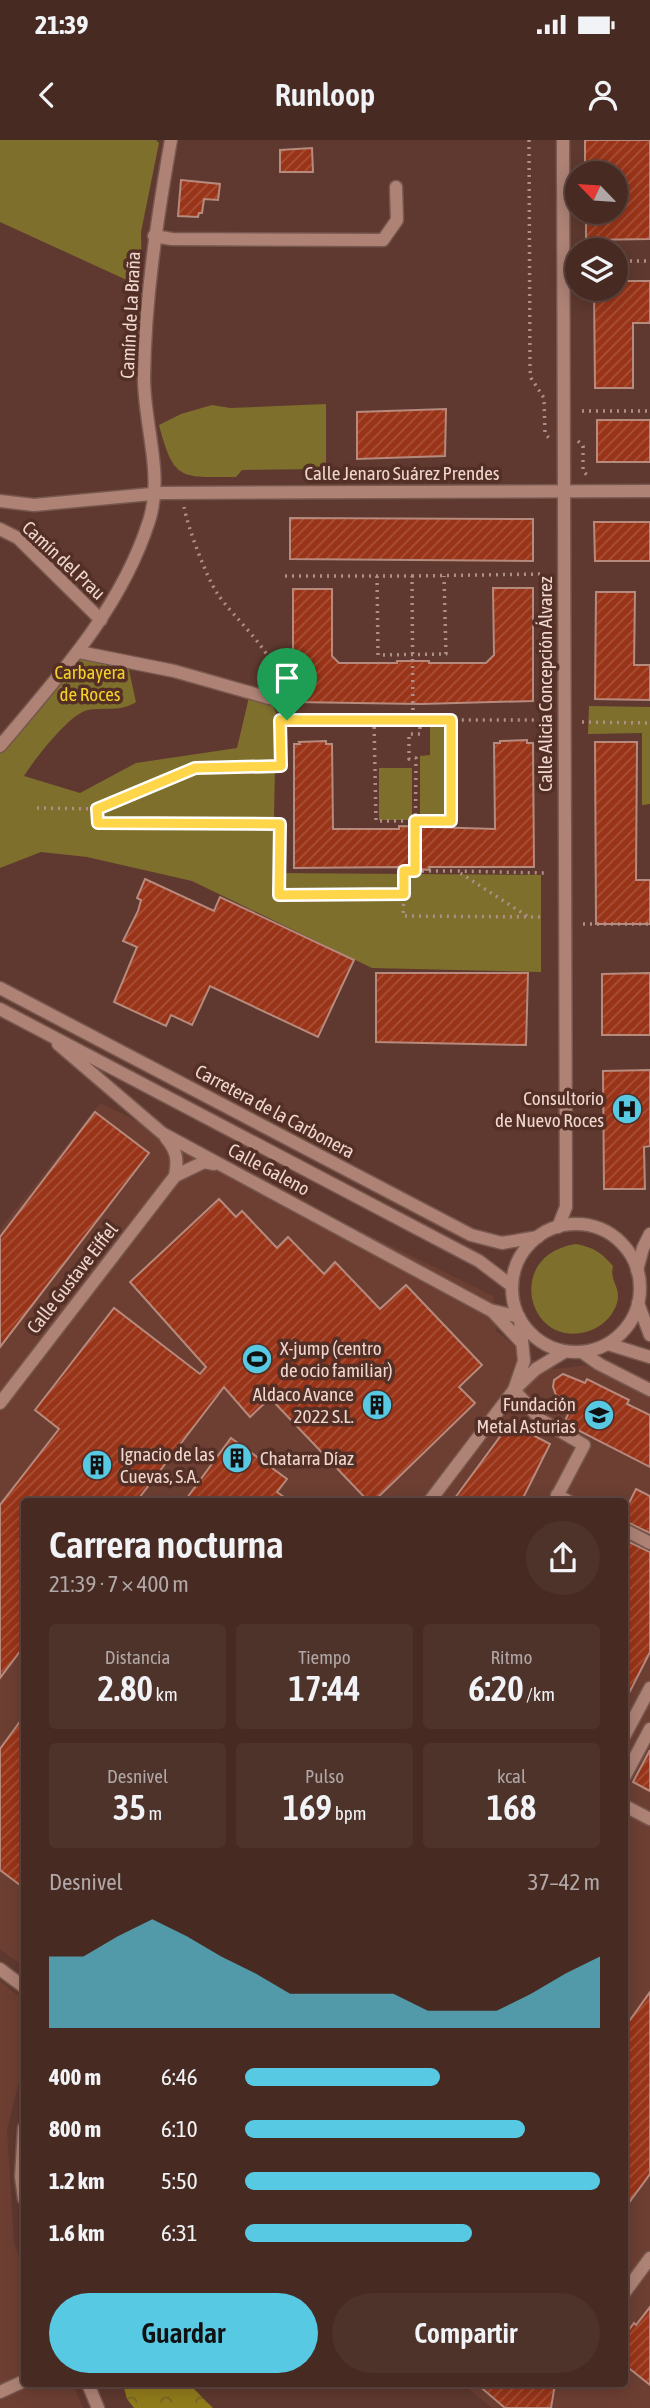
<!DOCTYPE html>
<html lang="es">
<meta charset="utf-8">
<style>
body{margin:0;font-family:"Asap Condensed",sans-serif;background:#4e332b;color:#f1f3f6;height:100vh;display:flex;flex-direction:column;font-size:26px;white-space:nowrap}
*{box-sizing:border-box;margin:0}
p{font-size:23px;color:#b0a7a6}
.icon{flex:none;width:38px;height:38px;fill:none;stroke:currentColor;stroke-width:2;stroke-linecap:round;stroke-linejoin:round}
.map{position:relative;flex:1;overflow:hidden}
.drawer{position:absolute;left:21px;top:1358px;width:607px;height:889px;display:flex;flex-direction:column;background:#472b23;border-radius:7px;box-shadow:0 4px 18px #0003,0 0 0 2px #5f4741}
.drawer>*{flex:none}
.needle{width:46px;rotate:295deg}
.controls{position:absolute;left:565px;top:21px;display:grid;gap:14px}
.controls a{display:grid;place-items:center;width:63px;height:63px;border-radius:50%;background:#472b23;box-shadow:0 4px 18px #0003,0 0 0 2px #5f4741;font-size:35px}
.pin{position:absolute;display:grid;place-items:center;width:60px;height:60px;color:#fff;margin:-72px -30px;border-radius:50% 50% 50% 0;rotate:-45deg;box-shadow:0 0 7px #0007}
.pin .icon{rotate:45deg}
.round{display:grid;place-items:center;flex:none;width:74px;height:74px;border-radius:37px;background:#4e332b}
.summary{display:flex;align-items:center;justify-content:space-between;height:119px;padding:0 28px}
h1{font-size:38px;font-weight:600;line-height:52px}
.metrics{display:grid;grid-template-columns:repeat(3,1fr);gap:10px;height:119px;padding:7px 28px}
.metrics div{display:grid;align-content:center;border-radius:7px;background:#4e332b;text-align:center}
.metrics b{font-size:35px;font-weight:600}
.metrics small{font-size:19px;font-weight:400}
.metrics p{font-size:19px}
.chart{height:196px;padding:14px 28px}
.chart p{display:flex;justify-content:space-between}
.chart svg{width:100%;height:126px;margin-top:7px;fill:#58c9e3;opacity:.7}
.action{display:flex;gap:14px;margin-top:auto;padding:14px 28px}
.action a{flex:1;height:80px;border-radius:42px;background:#58c9e3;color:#111;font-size:28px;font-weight:600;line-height:80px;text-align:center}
.action a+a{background:#4e332b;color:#f1f3f6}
ul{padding:0 28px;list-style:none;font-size:23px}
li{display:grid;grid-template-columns:112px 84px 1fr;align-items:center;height:52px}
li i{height:18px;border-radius:9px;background:#58c9e3}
.status{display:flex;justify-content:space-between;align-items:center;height:49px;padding:0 35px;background:#472b23;direction:ltr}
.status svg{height:19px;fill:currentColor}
header{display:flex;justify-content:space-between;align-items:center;height:91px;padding:0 28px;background:#472b23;font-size:32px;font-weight:600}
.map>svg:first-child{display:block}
.built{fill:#6d3f33}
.green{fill:#7e6f2d}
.forest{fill:url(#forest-crowns)}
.building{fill:url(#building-hatch);stroke:#b68a7d;stroke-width:2}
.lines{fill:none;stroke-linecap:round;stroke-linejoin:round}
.minor-casing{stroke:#77574e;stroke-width:15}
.path{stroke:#ae8f87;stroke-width:3.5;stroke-dasharray:2 5;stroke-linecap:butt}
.minor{stroke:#ae8376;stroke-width:12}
.route-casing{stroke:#fff;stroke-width:14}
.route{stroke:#ffd54a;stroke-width:9}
.labels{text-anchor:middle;stroke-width:7;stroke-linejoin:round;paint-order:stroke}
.street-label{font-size:19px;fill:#efd7d0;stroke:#542f25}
.park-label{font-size:19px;fill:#f5d128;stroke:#542f25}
.poi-label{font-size:19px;fill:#efd7d0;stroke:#542f25;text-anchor:end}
</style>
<div class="status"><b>21:39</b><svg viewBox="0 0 49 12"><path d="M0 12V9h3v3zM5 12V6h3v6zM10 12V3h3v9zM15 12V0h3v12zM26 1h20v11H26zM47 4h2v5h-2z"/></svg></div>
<header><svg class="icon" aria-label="back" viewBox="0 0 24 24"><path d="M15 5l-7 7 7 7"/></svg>Runloop<svg class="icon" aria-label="person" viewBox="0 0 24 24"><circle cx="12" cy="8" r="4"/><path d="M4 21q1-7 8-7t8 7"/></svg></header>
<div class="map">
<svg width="650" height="2268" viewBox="0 0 650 2268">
<defs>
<pattern id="forest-crowns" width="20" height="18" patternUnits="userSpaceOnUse" patternTransform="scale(1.75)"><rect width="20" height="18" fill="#917c1b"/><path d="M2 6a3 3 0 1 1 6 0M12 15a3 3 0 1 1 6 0" fill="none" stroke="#776727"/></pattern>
<pattern id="building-hatch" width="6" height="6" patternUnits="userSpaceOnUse" patternTransform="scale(1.75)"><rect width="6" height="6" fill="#993418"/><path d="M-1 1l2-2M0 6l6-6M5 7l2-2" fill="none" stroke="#a85139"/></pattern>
</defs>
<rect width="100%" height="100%" fill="#5f392f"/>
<!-- built -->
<g class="built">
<polygon points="100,963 493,1156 496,1191 533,1220 554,1229 612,1222 650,1241 650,2268 492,2268 463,2244 625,2244 625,1362 24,1362 24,1827 0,1809 0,1089"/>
<polygon points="0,1841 24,1860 24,1921 7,1990 14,2103 24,2129 24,2244 73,2244 83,2268 0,2268"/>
</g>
<!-- green -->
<g class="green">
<polygon points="0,0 156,0 159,3 141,92 142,147 0,82"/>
<path d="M326 264V329L242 330 236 337C181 337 174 342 159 285L181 274 212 265 230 268Z"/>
<path d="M79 512 127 521 136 562C121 572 105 567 88 570 70 573 34 620 24 636L80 653 136 623 237 608 250 553 269 558 276 573 273 733 541 735V832L372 828 192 741 87 717 41 712 0 728V606Z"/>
<polygon points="589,566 650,567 650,664 642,665 642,593 588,594"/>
<polygon points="430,585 448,585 448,678 420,678 420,616 430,615"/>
<rect x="379" y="628" width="33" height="52"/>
<path d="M576 1104C593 1107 602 1113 613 1126 609 1143 623 1147 616 1166 611 1178 601 1187 589 1191 528 1211 503 1115 576 1104Z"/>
</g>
<!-- forest -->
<polygon class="forest" points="123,2244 189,2244 213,2268 134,2268 127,2259"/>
<!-- building -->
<g class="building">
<polygon points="585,0 650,0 650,99 586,100 586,72 616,72 616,33 585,33"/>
<polygon points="312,8 313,32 280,32 280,10"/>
<polygon points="181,40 220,44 218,60 204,59 202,73 199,73 198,77 178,76"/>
<polygon points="616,141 650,141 650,183 633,183 633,248 595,248 594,149 616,149"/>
<polygon points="446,269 445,316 357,319 357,272"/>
<rect x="597" y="280" width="53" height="42"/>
<polygon points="290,378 533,379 533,421 290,419"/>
<polygon points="594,382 650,382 650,421 595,421"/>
<polygon points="493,448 533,448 533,561 421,564 293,562 293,449 332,449 332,516 339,523 397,523 397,521 429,521 429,523 486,523 494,515"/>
<polygon points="596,452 635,452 634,525 650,525 650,560 595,559"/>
<polygon points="527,600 527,603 533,603 534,727 429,727 430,730 399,727 294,728 294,604 300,604 299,602 326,601 326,604 332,604 333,689 399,689 399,686 495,689 494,603 500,603 500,601"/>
<polygon points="595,602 637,602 636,740 650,740 650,784 596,784"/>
<polygon points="145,739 214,771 220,757 354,820 318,897 210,846 192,885 171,875 166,886 114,862 137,807 123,801 138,771 141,760 137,758"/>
<polygon points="376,833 528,833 526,905 376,902"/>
<polygon points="650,833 650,895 602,895 602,834"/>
<polygon points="650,930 650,1006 644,1007 645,1049 604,1049 603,931"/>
<polygon points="95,972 149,1013 0,1207 0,1097"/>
<polygon points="219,1059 236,1077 242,1071 277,1108 288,1097 324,1134 335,1122 380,1169 406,1145 482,1225 459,1247 475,1263 373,1362 369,1362 270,1258 250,1277 224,1247 136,1362 24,1362 24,1506 0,1538 0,1365 59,1289 35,1270 114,1168 200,1234 206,1227 130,1142"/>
<polygon points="563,1234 585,1243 587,1239 629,1260 627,1264 650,1275 650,1327 564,1283 573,1264 556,1255 553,1247 554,1240"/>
<polygon points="510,1283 550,1304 521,1362 452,1362"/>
<polygon points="231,1298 287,1339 277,1352 291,1362 184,1362"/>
<polygon points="636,1349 650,1356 650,1393 625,1381 625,1371"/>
<polygon points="625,1400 650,1412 650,1512 625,1561"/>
<polygon points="24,1576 24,1748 0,1730 0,1609"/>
<polygon points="650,1610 650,1651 633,1642"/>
<polygon points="650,1852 650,2034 625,2068 625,1887"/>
<polygon points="650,2167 650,2245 625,2225 625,2195 634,2183 636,2185"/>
<polygon points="477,2244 555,2244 551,2268 505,2268"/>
</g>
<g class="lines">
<!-- minor casing -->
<g class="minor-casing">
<g id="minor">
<polyline points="154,96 172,99 383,100 397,80 396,47"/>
<polyline points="0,361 34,365 162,353 650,351"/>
<polyline points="0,389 18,398 27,407 101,480"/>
<polyline points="79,512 174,531 269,558"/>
<path d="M0 606C58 537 121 469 149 381 164 335 144 285 144 238 145 158 157 79 171 0"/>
<polyline points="0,848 471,1095 502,1103 538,1097"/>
<polyline points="0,869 479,1121 512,1146"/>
<polyline points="58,904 162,993 490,1170 519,1177"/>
<path d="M166 998C177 1011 178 1020 175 1036"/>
<circle cx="576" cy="1148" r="64"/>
<polyline points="558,1087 566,1067 563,0"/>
<polyline points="637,1130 643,1108 650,1094"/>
<polyline points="638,1163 650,1195"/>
<polyline points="493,1172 522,1203"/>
<polyline points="608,1204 650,1217"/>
<polyline points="582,1212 599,1224 650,1250"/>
<polyline points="517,1247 536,1229 564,1212"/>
<polyline points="514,1250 541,1280 584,1305 554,1362"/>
<polyline points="0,1263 175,1036 204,1022 214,1024"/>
<polyline points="557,1355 570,1362"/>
<polyline points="429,1362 514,1250 524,1221 520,1180"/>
<polyline points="625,1390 650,1403"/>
<polyline points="625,1595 650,1548"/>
<polyline points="625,1636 650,1589"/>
<polyline points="625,1666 650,1679"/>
<polyline points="0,1829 24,1847"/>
<polyline points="24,1988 21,2037 24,2059"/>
<polyline points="625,2152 650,2118"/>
<polyline points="88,2244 98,2268"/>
<polyline points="0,2252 24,2241"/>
</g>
</g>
<!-- path -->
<g class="path">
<polyline points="529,0 530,230 531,238 544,258 545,294 550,299"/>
<polyline points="616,121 650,121"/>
<polyline points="582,271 650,271"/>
<polyline points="578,301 583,306 583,331 589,337"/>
<path d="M184 367C188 388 206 436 217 453 232 477 282 518 277 546"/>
<polyline points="285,436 412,436 413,580"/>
<polyline points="377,436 378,515 446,514 444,436"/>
<polyline points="412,436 542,434"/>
<polyline points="278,569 287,580 543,580"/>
<polyline points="374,580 376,681 451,681 451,580"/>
<polyline points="582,582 650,583"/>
<polyline points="37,668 97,669 98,683 280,684 279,755 404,754 403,776 544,777"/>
<polyline points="97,669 195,628 281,626 280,580 287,580"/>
<polyline points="415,731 416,618 409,619 409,594 420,594 420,580"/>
<polyline points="404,754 403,731 457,731"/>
<polyline points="527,776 457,731 544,733"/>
<polyline points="583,784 650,784"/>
</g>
<!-- minor -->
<use href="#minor" class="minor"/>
</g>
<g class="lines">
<!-- route casing -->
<g class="route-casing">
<polygon id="route" points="280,580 451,580 451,681 415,681 415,731 404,731 404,754 279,755 280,684 98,683 97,669 195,628 281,626"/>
</g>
<!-- route -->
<use href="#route" class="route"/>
</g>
<!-- icons -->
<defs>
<g id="hospital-disc" transform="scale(1.575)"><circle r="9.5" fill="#58c9e3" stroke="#542f25"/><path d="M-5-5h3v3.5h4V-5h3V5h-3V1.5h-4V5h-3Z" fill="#111"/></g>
<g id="stadium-disc" transform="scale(1.575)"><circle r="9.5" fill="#58c9e3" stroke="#542f25"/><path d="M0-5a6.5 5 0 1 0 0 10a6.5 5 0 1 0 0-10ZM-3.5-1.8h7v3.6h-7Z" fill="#111"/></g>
<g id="building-disc" transform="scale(1.575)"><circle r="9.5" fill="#58c9e3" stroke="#542f25"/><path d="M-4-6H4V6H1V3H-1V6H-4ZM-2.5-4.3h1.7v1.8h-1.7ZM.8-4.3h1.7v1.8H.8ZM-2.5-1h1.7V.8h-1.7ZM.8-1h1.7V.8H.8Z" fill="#111"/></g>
<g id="school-disc" transform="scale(1.575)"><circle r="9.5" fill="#58c9e3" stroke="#542f25"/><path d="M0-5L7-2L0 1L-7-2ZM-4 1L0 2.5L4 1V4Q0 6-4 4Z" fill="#111"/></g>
</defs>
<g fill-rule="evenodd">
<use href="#hospital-disc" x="627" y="969"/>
<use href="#stadium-disc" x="257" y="1219"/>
<use href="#building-disc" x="377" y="1265"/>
<use href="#school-disc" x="599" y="1275"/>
<use href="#building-disc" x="237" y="1318"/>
<use href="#building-disc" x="97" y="1325"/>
</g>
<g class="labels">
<!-- street labels -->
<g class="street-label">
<text transform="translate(130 175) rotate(-87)" y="7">Camín de La Braña</text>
<text x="402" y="340">Calle Jenaro Suárez Prendes</text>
<text transform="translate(64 420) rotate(43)" y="7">Camín del Prau</text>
<text transform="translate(545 544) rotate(-90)" y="7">Calle Alicia Concepción Álvarez</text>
<text transform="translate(275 971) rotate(28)" y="7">Carretera de la Carbonera</text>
<text transform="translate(269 1029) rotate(28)" y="7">Calle Galeno</text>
<text transform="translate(72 1138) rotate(-52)" y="7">Calle Gustave Eiffel</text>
</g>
<!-- park labels -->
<g class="park-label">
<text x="90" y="539">Carbayera<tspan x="90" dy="22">de Roces</tspan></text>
</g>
<!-- poi labels -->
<g class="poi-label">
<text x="604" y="965">Consultorio<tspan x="604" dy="22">de Nuevo Roces</tspan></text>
<text x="280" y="1215" text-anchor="start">X-jump (centro<tspan x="280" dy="22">de ocio familiar)</tspan></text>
<text x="354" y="1261">Aldaco Avance<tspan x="354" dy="22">2022 S.L.</tspan></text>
<text x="576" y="1271">Fundación<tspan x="576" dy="22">Metal Asturias</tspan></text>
<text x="120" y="1321" text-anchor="start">Ignacio de las<tspan x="120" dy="22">Cuevas, S.A.</tspan></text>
<text x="260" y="1325" text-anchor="start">Chatarra Díaz</text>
</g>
</g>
</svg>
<div class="controls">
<a><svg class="needle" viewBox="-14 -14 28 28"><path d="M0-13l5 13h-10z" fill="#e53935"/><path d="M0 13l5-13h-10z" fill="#b0a7a6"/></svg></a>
<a><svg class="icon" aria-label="layers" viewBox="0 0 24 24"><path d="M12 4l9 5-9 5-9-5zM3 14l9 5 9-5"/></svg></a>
</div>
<div class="pin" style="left:287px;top:580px;background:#1e9e55"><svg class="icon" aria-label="arrive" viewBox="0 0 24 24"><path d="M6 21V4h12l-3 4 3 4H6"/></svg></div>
<section class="drawer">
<div class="summary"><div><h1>Carrera nocturna</h1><p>21:39 · 7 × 400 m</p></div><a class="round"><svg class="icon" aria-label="share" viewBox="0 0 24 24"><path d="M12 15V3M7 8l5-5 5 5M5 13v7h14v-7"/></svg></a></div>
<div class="metrics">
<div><p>Distancia</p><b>2.80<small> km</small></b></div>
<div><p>Tiempo</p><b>17:44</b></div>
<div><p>Ritmo</p><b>6:20<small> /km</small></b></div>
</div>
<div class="metrics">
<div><p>Desnivel</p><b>35<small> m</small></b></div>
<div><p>Pulso</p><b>169<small> bpm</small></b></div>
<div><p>kcal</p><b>168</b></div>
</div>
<div class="chart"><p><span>Desnivel</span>37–42 m</p>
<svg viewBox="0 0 160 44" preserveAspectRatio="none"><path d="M0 44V19L10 19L20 12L30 6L40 12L50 19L60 25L70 32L80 32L90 32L100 32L110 38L120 38L130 38L140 32L150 25L160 19V44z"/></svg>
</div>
<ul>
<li><b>400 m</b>6:46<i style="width:55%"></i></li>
<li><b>800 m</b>6:10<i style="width:79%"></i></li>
<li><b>1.2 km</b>5:50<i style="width:100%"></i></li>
<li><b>1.6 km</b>6:31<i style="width:64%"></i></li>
</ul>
<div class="action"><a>Guardar</a><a>Compartir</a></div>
</section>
</div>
